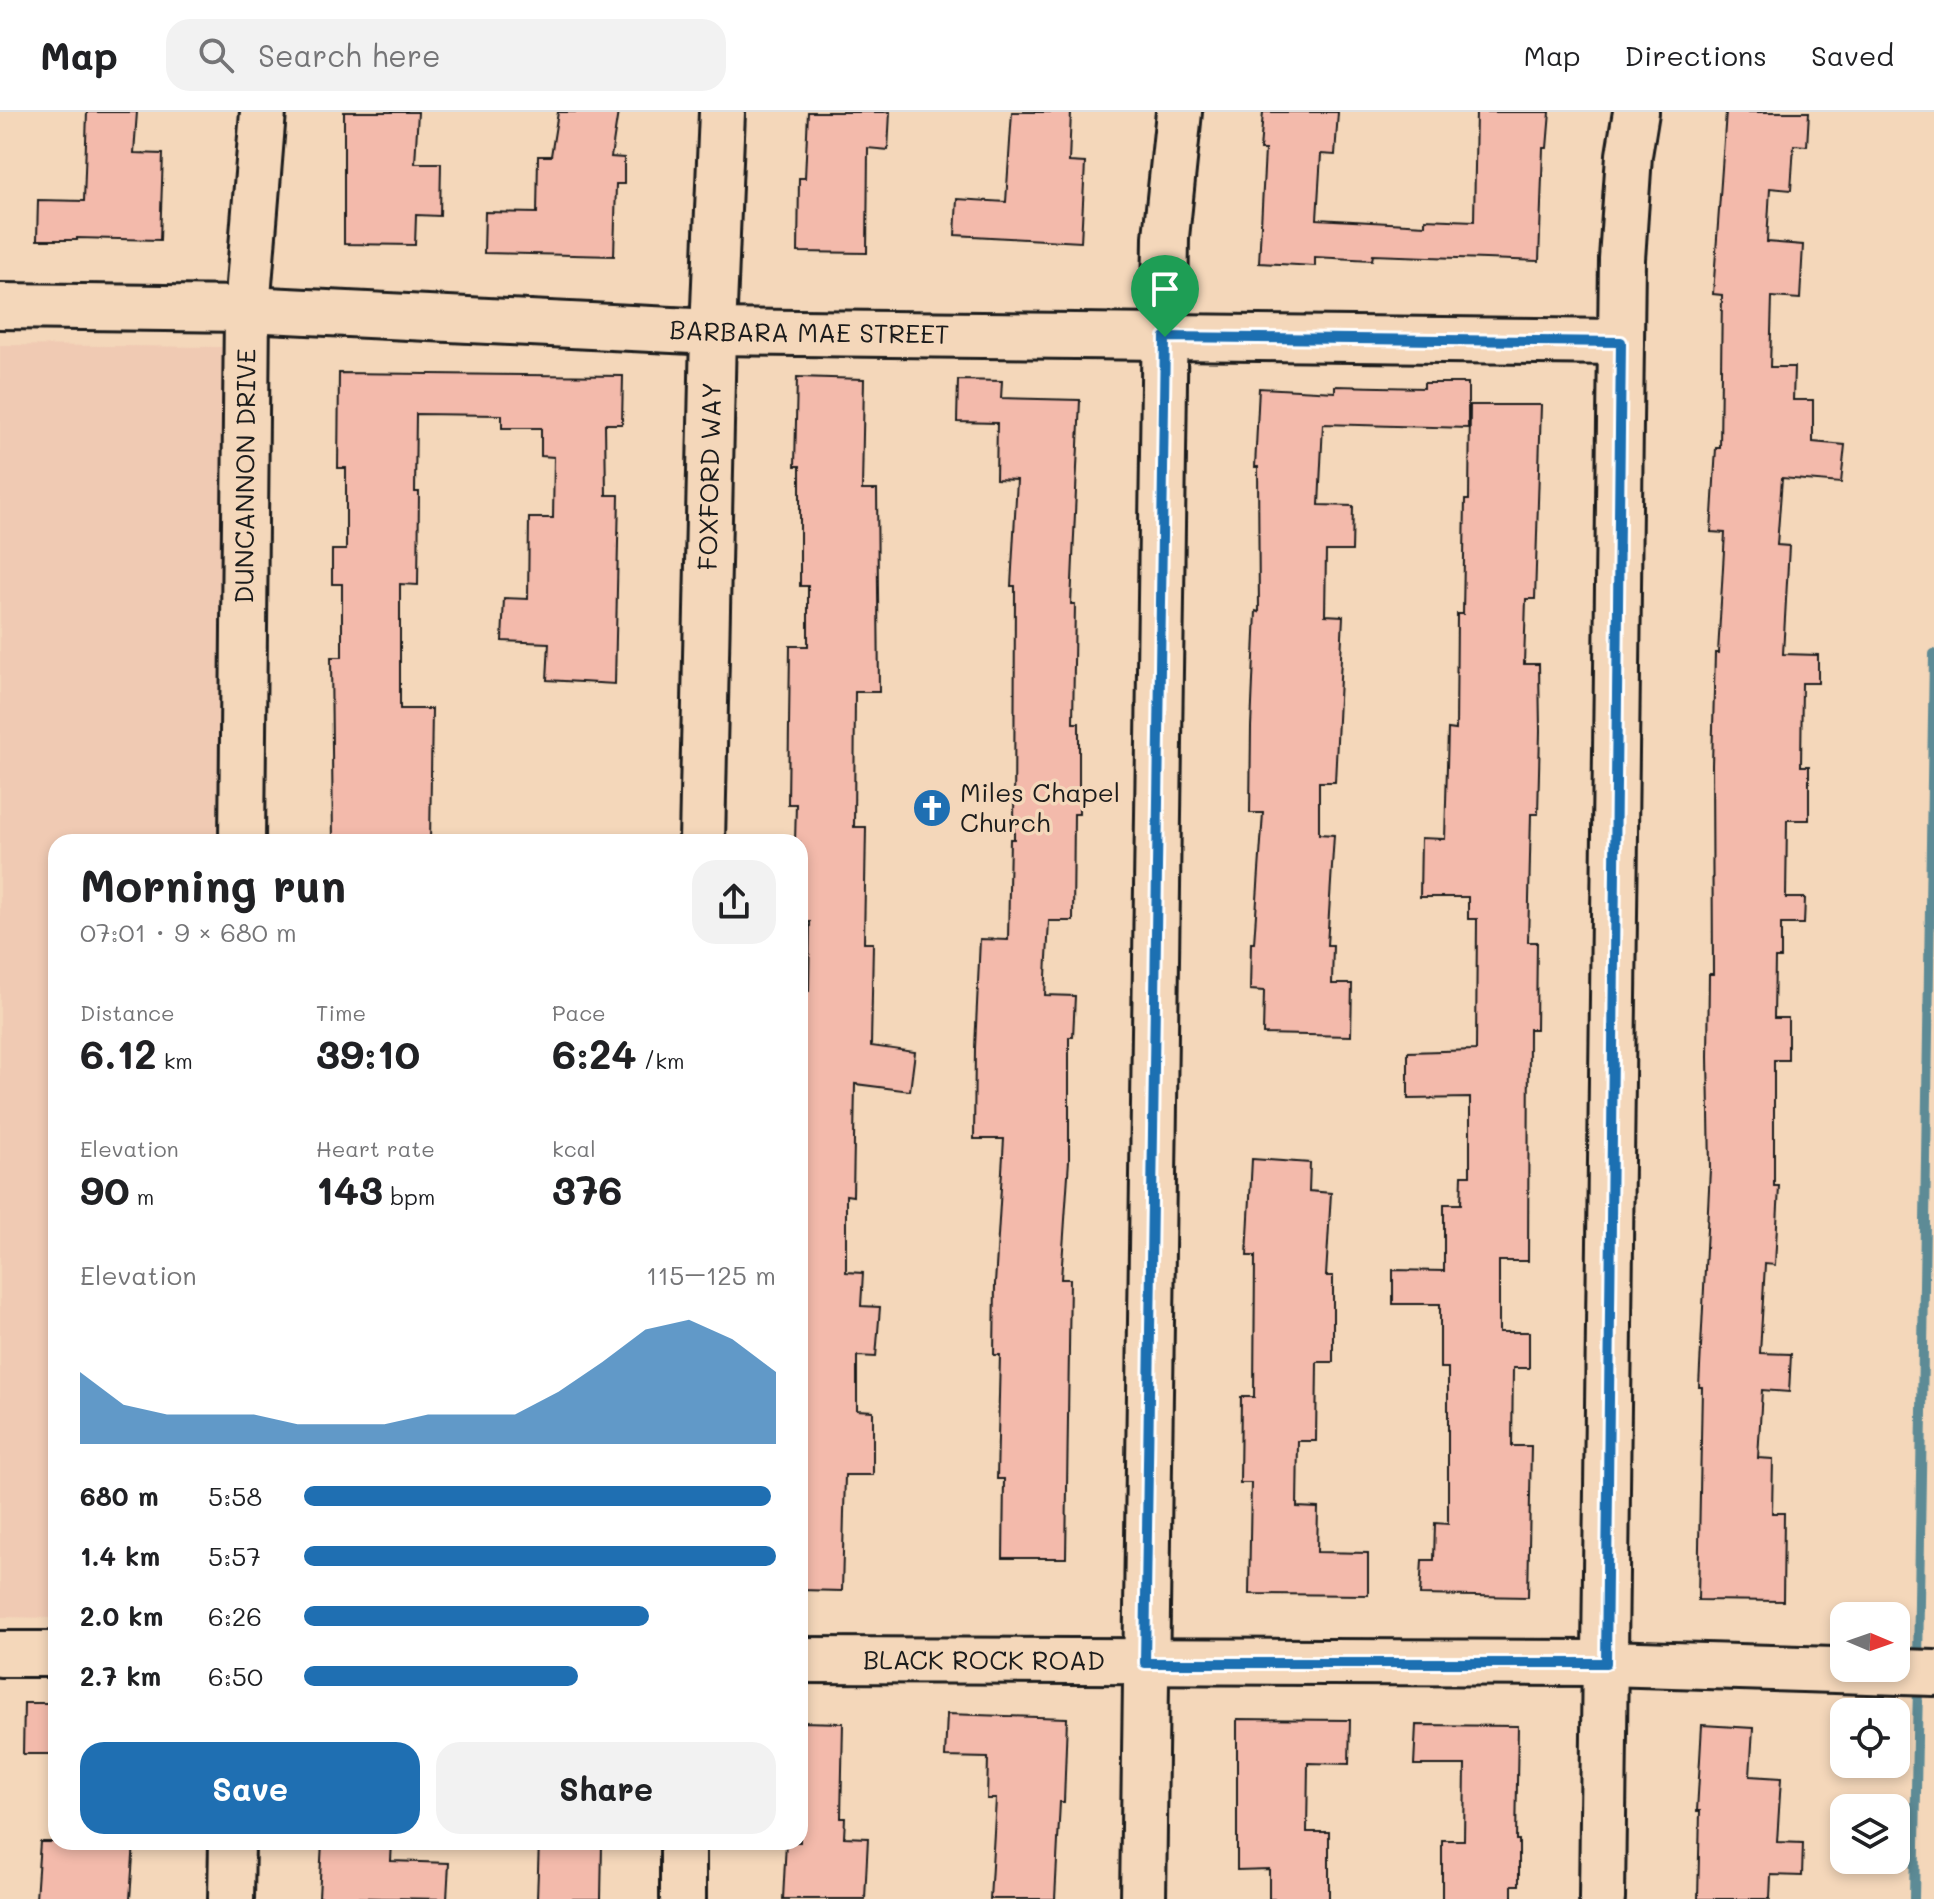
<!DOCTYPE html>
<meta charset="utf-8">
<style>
body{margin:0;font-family:Mali,sans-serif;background:#f2f2f2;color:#202124;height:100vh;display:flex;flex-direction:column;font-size:30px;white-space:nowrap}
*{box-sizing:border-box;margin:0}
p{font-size:26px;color:#757577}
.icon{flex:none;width:44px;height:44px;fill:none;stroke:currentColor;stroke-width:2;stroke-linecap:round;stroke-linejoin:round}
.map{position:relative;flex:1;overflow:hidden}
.panel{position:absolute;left:48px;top:722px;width:760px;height:1016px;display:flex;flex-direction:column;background:#fff;border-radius:24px;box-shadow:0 4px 12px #0003}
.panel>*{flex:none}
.needle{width:52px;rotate:92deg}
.fabs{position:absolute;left:1830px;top:1490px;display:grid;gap:16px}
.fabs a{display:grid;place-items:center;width:80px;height:80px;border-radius:16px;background:#fff;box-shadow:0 4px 12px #0003;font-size:40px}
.pin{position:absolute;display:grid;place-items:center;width:68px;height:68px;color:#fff;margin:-82px -34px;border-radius:50% 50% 50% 0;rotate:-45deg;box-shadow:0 0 8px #0007}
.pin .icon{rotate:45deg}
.round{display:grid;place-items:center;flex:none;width:84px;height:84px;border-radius:24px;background:#f2f2f2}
.headline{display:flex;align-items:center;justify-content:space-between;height:136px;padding:0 32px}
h1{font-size:44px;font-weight:700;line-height:60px}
.stats{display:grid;grid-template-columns:repeat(3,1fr);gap:12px;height:136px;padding:8px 32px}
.stats div{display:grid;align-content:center}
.stats b{font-size:40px;font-weight:700}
.stats small{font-size:22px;font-weight:400}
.stats p{font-size:22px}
.chart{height:224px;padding:16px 32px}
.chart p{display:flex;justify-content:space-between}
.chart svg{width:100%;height:144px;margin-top:8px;fill:#1f6fb2;opacity:.7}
.action{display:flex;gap:16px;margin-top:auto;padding:16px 32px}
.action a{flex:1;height:92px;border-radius:24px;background:#1f6fb2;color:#fff;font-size:32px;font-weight:700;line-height:92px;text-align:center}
.action a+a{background:#f2f2f2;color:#202124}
ul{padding:0 32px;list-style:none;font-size:26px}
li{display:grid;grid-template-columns:128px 96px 1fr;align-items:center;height:60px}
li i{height:20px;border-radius:10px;background:#1f6fb2}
header{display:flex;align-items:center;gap:48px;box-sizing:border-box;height:112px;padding:0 40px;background:#fff;border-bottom:2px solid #e0e0e0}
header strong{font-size:38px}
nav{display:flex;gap:44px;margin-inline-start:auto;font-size:28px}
.search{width:560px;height:72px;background:#f2f2f2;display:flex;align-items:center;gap:20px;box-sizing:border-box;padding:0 28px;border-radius:24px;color:#757577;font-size:30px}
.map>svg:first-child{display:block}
.built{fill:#f0cab3}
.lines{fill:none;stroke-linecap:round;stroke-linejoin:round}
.stream{stroke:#5d8b96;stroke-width:10}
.building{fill:#f3baab;stroke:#1c1c1c;stroke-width:2}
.minor-casing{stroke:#1c1c1c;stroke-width:50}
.minor{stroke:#f4d7ba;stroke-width:44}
.route-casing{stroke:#fff;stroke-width:16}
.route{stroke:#1f6fb2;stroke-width:10}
.labels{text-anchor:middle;stroke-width:7;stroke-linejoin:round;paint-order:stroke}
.street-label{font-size:26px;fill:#1c1c1c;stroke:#f4d7ba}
.poi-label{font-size:26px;fill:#1c1c1c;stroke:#f4d7ba;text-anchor:start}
</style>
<header>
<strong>Map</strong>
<div class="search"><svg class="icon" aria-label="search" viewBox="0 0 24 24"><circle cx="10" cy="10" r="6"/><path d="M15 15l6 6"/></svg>Search here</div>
<nav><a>Map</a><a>Directions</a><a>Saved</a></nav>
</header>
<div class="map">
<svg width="1934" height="1787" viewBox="0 0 1934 1787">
<rect width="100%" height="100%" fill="#f4d7ba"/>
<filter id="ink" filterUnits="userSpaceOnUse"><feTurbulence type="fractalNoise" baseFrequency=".0125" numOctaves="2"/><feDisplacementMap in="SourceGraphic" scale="16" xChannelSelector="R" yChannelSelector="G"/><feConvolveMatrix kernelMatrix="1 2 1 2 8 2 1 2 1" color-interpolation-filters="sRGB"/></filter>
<g filter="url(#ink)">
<!-- built -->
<polygon class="built" points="0,233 223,235 217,730 56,730 56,1506 0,1505"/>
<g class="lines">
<!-- stream -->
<g class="stream">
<polyline points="1918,1552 1934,542"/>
<polyline points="1914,1787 1918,1572"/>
</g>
</g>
<!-- building -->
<g class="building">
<polygon points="87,0 137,0 134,41 163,42 160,128 77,126 77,128 37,128 38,88 84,89"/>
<polygon points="344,0 418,0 415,51 441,51 440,104 416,103 415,133 344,132"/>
<polygon points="558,0 618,0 611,45 624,46 624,72 616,72 614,144 484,141 485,100 537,101 538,44 551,44"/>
<polygon points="808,0 890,0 888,38 868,36 867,141 798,140 799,66 805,66"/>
<polygon points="1012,0 1071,0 1069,50 1085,51 1081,130 955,123 957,87 1006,90"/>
<polygon points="1263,0 1338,0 1335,43 1321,42 1317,107 1425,113 1425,107 1474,109 1476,0 1550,0 1547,36 1543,36 1539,149 1373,143 1372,148 1315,145 1315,154 1259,151 1265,38 1260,38"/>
<polygon points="1726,0 1809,0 1807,34 1794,33 1791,78 1770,76 1767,130 1803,133 1800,187 1772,185 1770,255 1794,255 1793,288 1813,288 1813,330 1845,333 1841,371 1782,366 1777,433 1789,434 1783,542 1818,543 1818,571 1802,571 1801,654 1809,654 1809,708 1787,708 1786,786 1805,786 1804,812 1781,812 1781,846 1775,846 1774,906 1788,906 1788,948 1774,948 1774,1074 1779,1074 1775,1153 1765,1152 1760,1241 1791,1242 1789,1280 1762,1278 1758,1346 1773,1347 1772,1401 1784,1401 1783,1489 1698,1488 1702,1275 1699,1275 1710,1057 1708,945 1709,862 1713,862 1712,653 1715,541 1718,541 1725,421 1711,420 1716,336 1720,336 1722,183 1713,182"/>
<polygon points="339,261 623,264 622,312 605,312 606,383 619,383 615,572 547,568 549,531 502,529 504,486 528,487 529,406 553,406 554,345 541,344 541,316 502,316 502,303 416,302 415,380 419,380 418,473 400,472 400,597 432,597 430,730 333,730 331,545 342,545 342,472 332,472 332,438 346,438 346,356 338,356"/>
<polygon points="797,265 864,267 862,378 877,378 879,580 855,580 854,715 866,715 864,831 873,831 871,934 915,940 910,979 855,972 853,1084 846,1083 846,1160 863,1161 861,1194 880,1195 876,1245 857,1244 857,1298 873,1299 873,1363 845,1363 842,1479 800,1478 800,879 809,879 810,810 800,810 800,730 795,730 796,692 788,692 790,534 808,534 808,474 800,474 800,354 795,354"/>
<polygon points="958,268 1002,269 1001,286 1080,288 1071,492 1075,492 1073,611 1079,611 1079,702 1074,702 1073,809 1049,809 1045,883 1075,884 1073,925 1069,925 1069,1048 1061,1167 1070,1167 1066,1446 1003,1446 1004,1367 997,1367 1000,1243 994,1243 995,1172 1004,1027 974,1027 975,936 980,827 1008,828 1010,727 1014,727 1015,474 1011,474 1017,368 996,367 997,311 957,310"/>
<polygon points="1424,271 1468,271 1468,316 1323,312 1319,393 1353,394 1352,439 1326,439 1325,503 1343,504 1335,670 1319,670 1319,722 1334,723 1327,833 1333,833 1332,872 1352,872 1351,924 1263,922 1264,879 1250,878 1251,831 1254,831 1263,701 1250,701 1251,615 1256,499 1259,500 1258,355 1255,355 1259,276 1335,280 1335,274 1424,276"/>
<polygon points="1470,293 1541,293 1535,487 1526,487 1524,552 1539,552 1540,619 1538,702 1531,702 1528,830 1537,830 1536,917 1529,917 1528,1149 1499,1149 1499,1220 1529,1220 1529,1256 1513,1256 1512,1334 1531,1334 1528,1485 1420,1483 1422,1448 1434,1448 1435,1411 1448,1412 1448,1256 1440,1256 1440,1192 1393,1192 1393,1158 1444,1159 1444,1092 1461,1092 1462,1063 1470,1063 1470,986 1408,987 1408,940 1476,938 1477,807 1468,807 1468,785 1420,785 1421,726 1445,727 1448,617 1456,618 1457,502 1463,502 1465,388 1469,388"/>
<polygon points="1252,1047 1310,1051 1309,1079 1331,1081 1326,1164 1333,1164 1333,1250 1317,1250 1316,1329 1298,1329 1297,1395 1318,1396 1317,1440 1368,1441 1368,1483 1249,1482 1251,1371 1240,1371 1241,1285 1254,1285 1255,1144 1247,1144"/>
<polygon points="24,1591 56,1591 56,1642 23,1642"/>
<polygon points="947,1602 1067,1606 1064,1690 1060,1690 1055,1787 990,1787 996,1687 987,1687 988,1646 945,1645"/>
<polygon points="1237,1607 1350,1608 1349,1652 1308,1651 1307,1720 1329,1720 1329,1787 1269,1787 1269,1757 1237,1758"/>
<polygon points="800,1610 843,1611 841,1706 845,1706 844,1725 868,1726 865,1787 783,1787 786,1730 800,1730"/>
<polygon points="1416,1613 1518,1614 1516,1728 1519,1728 1519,1773 1512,1773 1512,1787 1442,1787 1442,1728 1464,1728 1465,1653 1414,1653"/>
<polygon points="1702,1613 1753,1616 1750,1664 1781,1666 1777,1730 1803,1731 1802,1764 1771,1763 1770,1787 1698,1787 1700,1699 1697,1699"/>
<polygon points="40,1730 134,1730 130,1787 36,1787"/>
<polygon points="322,1730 392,1730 391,1749 449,1751 447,1787 319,1785"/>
<polygon points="539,1730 602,1732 601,1787 537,1787"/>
</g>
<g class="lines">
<!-- minor casing -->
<g class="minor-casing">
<g id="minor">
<path id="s1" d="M0 194 247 197 713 220 1621 230"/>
<path id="s2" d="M242 730 247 197 263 0"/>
<path id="s3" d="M702 730 713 220 722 0"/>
<polyline points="0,1542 56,1542"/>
<path id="s4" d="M800 1548 1606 1551 1934 1561"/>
<polyline points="231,1787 232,1730"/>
<polyline points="683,1787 683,1730"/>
<polyline points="1143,1787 1166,125 1179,0"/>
<polyline points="1602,1787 1622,147 1629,43 1636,0"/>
</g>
</g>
<!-- minor -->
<use href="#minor" class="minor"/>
</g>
</g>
<g class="lines" filter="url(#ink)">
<!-- route casing -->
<g class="route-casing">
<polygon id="route" points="1165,225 1621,230 1606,1551 1145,1551"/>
</g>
<!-- route -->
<use href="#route" class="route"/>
</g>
<!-- icons -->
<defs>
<g id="church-disc" transform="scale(2)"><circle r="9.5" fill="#1f6fb2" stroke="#f4d7ba"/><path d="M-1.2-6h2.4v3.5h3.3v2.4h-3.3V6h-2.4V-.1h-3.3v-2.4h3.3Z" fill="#fff"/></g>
</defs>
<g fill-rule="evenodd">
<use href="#church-disc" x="932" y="696"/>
</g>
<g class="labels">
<!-- street labels -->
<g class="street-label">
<text dy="9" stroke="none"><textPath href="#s1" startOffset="810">BARBARA MAE STREET</textPath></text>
<text dy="9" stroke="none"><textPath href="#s2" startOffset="366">DUNCANNON DRIVE</textPath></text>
<text dy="9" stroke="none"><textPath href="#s3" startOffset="366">FOXFORD WAY</textPath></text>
<text dy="9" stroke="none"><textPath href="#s4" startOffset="184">BLACK ROCK ROAD</textPath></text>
</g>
<!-- poi labels -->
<g class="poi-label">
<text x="960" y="690">Miles Chapel<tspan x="960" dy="30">Church</tspan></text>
</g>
</g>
</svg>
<div class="fabs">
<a><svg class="needle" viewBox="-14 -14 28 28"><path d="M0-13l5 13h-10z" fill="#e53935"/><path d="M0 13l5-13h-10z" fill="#757577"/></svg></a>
<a><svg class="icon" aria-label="locate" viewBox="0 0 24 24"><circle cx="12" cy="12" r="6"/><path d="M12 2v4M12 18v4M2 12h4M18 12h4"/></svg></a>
<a><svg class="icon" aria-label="layers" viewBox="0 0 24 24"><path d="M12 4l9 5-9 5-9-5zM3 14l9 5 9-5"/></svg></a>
</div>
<div class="pin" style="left:1165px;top:225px;background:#1e9e55"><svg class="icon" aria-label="arrive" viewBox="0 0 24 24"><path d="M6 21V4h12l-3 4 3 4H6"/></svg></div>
<section class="panel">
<div class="headline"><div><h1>Morning run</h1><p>07:01 · 9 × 680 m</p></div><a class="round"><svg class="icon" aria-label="share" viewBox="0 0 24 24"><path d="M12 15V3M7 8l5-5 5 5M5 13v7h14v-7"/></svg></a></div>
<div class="stats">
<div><p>Distance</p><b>6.12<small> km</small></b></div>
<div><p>Time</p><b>39:10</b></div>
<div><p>Pace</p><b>6:24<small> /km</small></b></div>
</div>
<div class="stats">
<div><p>Elevation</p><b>90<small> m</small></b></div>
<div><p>Heart rate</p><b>143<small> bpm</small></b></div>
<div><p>kcal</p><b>376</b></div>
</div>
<div class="chart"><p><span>Elevation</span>115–125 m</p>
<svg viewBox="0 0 160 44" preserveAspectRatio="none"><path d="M0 44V22L10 32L20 35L30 35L40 35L50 38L60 38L70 38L80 35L90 35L100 35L110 28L120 19L130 9L140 6L150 12L160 22V44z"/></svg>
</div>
<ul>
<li><b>680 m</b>5:58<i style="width:99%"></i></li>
<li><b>1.4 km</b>5:57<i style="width:100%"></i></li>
<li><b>2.0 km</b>6:26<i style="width:73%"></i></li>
<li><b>2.7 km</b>6:50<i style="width:58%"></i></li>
</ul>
<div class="action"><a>Save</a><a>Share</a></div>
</section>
</div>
